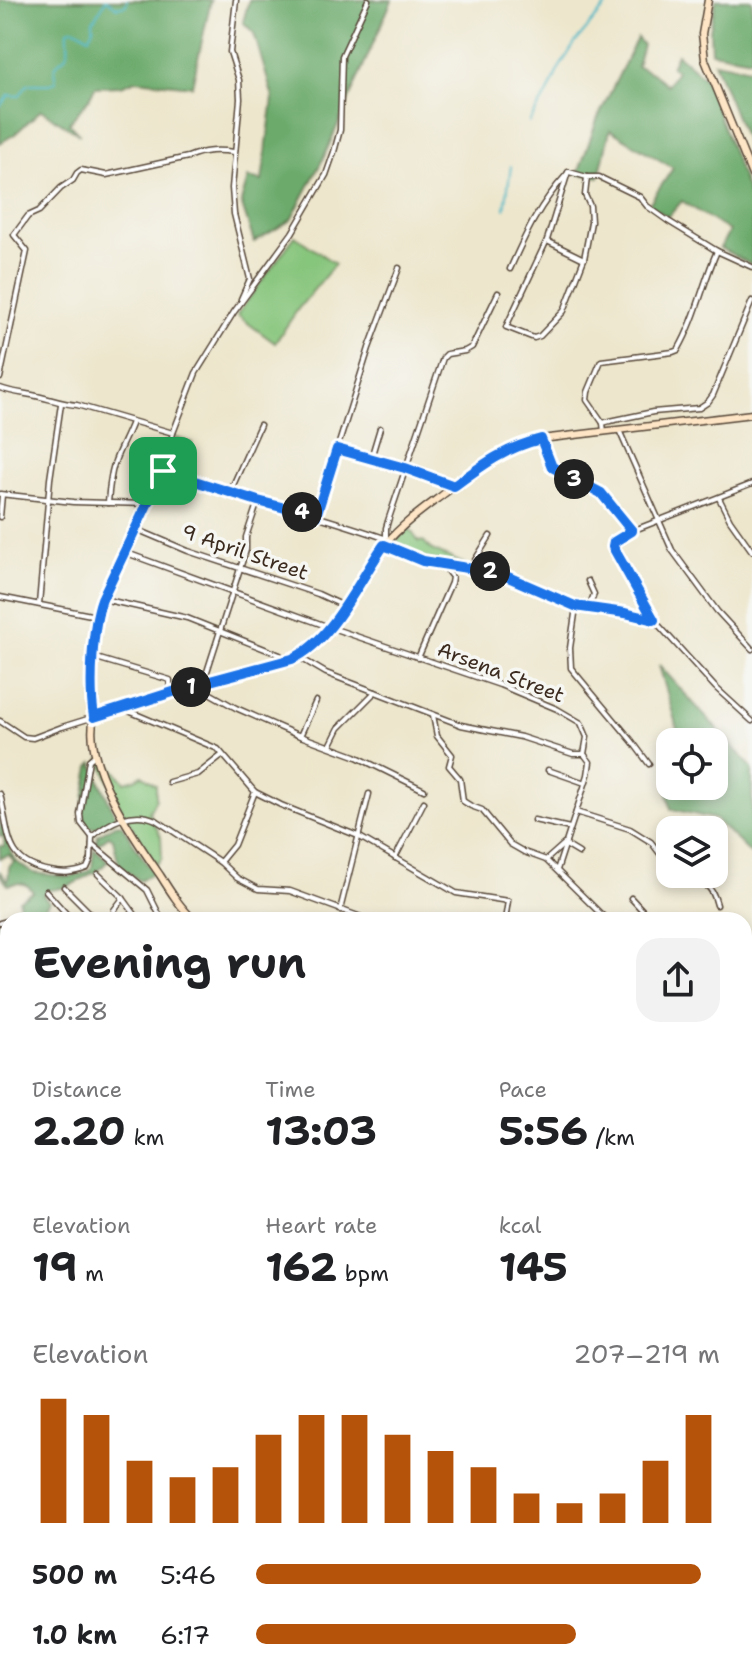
<!DOCTYPE html>
<meta charset="utf-8">
<style>
body{margin:0;font-family:"Shantell Sans",sans-serif;background:#f2f2f2;color:#202124;height:100vh;display:flex;flex-direction:column;font-size:30px;white-space:nowrap}
*{box-sizing:border-box;margin:0}
p{font-size:26px;color:#757577}
.icon{flex:none;width:44px;height:44px;fill:none;stroke:currentColor;stroke-width:2;stroke-linecap:round;stroke-linejoin:round}
.map{position:relative;flex:1;overflow:hidden}
.drawer{position:absolute;left:0px;top:912px;width:752px;height:768px;display:flex;flex-direction:column;background:#fff;border-radius:24px 24px 0 0;box-shadow:0 4px 12px #0003}
.drawer>*{flex:none}
.controls{position:absolute;left:656px;top:728px;display:grid;gap:16px}
.controls a{display:grid;place-items:center;width:72px;height:72px;border-radius:16px;background:#fff;box-shadow:0 4px 12px #0003;font-size:40px}
.pin{position:absolute;display:grid;place-items:center;width:68px;height:68px;color:#fff;margin:-34px;border-radius:16px;box-shadow:0 4px 12px #0006}
.km{position:absolute;width:40px;height:40px;margin:-20px;border-radius:50%;background:#222;color:#fff;font-size:22px;line-height:40px;text-align:center}
.round{display:grid;place-items:center;flex:none;width:84px;height:84px;border-radius:24px;background:#f2f2f2}
.head{display:flex;align-items:center;justify-content:space-between;height:136px;padding:0 32px}
h1{font-size:44px;font-weight:700;line-height:60px}
.metrics{display:grid;grid-template-columns:repeat(3,1fr);gap:12px;height:136px;padding:8px 32px}
.metrics div{display:grid;align-content:center}
.metrics b{font-size:40px;font-weight:700}
.metrics small{font-size:22px;font-weight:400}
.metrics p{font-size:22px}
.chart{height:224px;padding:16px 32px}
.chart p{display:flex;justify-content:space-between}
.chart svg{width:100%;height:144px;margin-top:8px;stroke:#b45309;stroke-width:6}
ul{padding:0 32px;list-style:none;font-size:26px}
li{display:grid;grid-template-columns:128px 96px 1fr;align-items:center;height:60px}
li i{height:20px;border-radius:10px;background:#b45309}
.map>svg:first-child{display:block}
.green{fill:#86c57c;stroke:#60784d;stroke-width:2}
.forest{fill:#6caa6c;stroke:#546a45;stroke-width:2}
.lines{fill:none;stroke-linecap:round;stroke-linejoin:round}
.stream{stroke:#49b6c5;stroke-width:2}
.street-casing{stroke:#564638;stroke-width:7}
.secondary-casing{stroke:#564638;stroke-width:9}
.street{stroke:#fff;stroke-width:4}
.secondary{stroke:#fde5c5;stroke-width:6}
.route-casing{stroke:#fff;stroke-width:16}
.route{stroke:#1a73e8;stroke-width:10}
.labels{text-anchor:middle;stroke-width:7;stroke-linejoin:round;paint-order:stroke}
.street-label{font-size:20px;fill:#3b2a1e;stroke:#f6f6f2}
</style>
<div class="map">
<svg width="752" height="1680" viewBox="0 0 752 1680">
<rect width="100%" height="100%" fill="#f6f6f2"/>
<filter id="ink" filterUnits="userSpaceOnUse"><feTurbulence type="fractalNoise" baseFrequency=".0125" numOctaves="2"/><feDisplacementMap in="SourceGraphic" scale="16" xChannelSelector="R" yChannelSelector="G"/><feConvolveMatrix kernelMatrix="1 2 1 2 8 2 1 2 1" color-interpolation-filters="sRGB"/></filter>
<filter id="wash" filterUnits="userSpaceOnUse"><feTurbulence type="fractalNoise" baseFrequency=".006" numOctaves="4" result="noise"/><feDisplacementMap in="SourceGraphic" scale="32" xChannelSelector="R" yChannelSelector="G"/><feGaussianBlur stdDeviation="1.8" result="paint"/><feColorMatrix in="noise" values="0 0 0 0 0 0 0 0 0 0 0 0 0 0 0 0 0 1.4 0 .05"/><feComposite in="paint" operator="in"/></filter>
<g filter="url(#wash)">
<rect width="100%" height="100%" fill="#ede6cc"/>
<!-- green -->
<g class="green">
<polygon points="295,236 335,264 298,309 275,343 237,315"/>
<polygon points="176,438 192,443 183,472 167,467"/>
<polygon points="409,528 419,542 423,541 432,550 464,564 464,565 423,559 397,547 398,539"/>
<polygon points="100,760 110,765 125,782 135,779 142,775 156,785 156,799 149,812 161,837 162,858 156,865 122,811"/>
</g>
<!-- forest -->
<g class="forest">
<polygon points="0,0 211,0 192,86 136,80 121,86 95,87 89,99 69,123 80,135 41,110 15,134 0,143"/>
<polygon points="249,0 392,0 323,159 291,220 254,242 241,202 248,178 262,181 273,98 254,33 243,22"/>
<polygon points="716,0 752,0 752,59 711,52 710,30"/>
<polygon points="637,38 643,45 637,66 652,73 667,85 677,71 671,67 677,54 705,78 752,204 752,265 720,248 729,231 682,201 668,217 649,204 673,168 610,130 599,177 578,174 597,120"/>
<polygon points="714,62 752,69 752,157"/>
<polygon points="659,665 752,768 752,855 715,819 671,809 667,789 670,785 714,786 714,742 681,742"/>
<path d="M93 763 99 779 117 819C107 824 99 830 87 827 79 810 87 785 90 767Z"/>
<path d="M0 814 6 827 12 855 18 863 34 873 68 877 81 874 89 871 92 867 94 848 108 861 96 873 94 872C81 880 65 890 49 890L43 895 49 902 45 907 60 920H42L21 916 19 900 33 892C28 883 18 882 8 885L0 875V872L8 881 9 867 14 862 9 855 0 858V846H4V837L0 836V827L2 825Z"/>
<polygon points="121,824 153,873 140,881 119,865 113,839 109,836 98,844 96,843 98,835 115,825"/>
<polygon points="8,920 8,1098 4,1099 2,1108 8,1111 8,1157 0,1155 0,1144 4,1140 3,1129 0,1126 0,923"/>
<polygon points="752,1000 752,1680 695,1680 691,1672 744,1672 744,1019"/>
<polygon points="0,1174 8,1174 8,1664 0,1660"/>
<polygon points="24,1672 493,1672 502,1680 40,1680"/>
</g>
<g class="lines">
<!-- stream -->
<g class="stream">
<path d="M0 106 9 95 19 96 28 84H49L56 82C56 78 53 73 55 68 57 60 66 60 68 52 69 45 67 37 68 30 77 26 82 34 89 37L93 29V21L106 0 117 7 126 5 127 0"/>
<polyline points="529,122 548,93 558,70 575,43 611,0"/>
<polyline points="505,209 511,166"/>
<polyline points="685,1680 685,1672"/>
</g>
</g>
</g>
<g filter="url(#ink)">
<g class="lines">
<!-- street casing -->
<g class="street-casing">
<g id="street">
<polyline points="236,0 230,52 239,80 240,99 232,188 234,214 250,279 241,299"/>
<polyline points="568,172 547,240 506,327 534,338 540,336 564,311 584,259 591,222 590,206 585,195 587,177"/>
<polyline points="569,172 587,177 599,177 640,197 647,206 668,221 717,251 752,267"/>
<polyline points="547,241 584,259"/>
<path d="M510 269C527 231 539 205 567 174"/>
<path d="M0 378 27 251 14 235 28 216 39 211 61 188 73 180 77 173 81 170 106 175 188 157C204 150 218 150 234 152"/>
<path d="M0 388C11 392 21 393 32 395 48 398 61 404 77 405L173 433"/>
<path d="M603 423 587 400 588 392 601 361 673 352 678 350C696 319 703 283 717 251"/>
<polyline points="619,430 672,550 717,611 752,649"/>
<polyline points="604,432 603,423 610,421 653,412 699,408 708,402 713,395 752,301"/>
<polyline points="541,439 552,467 601,493 632,531"/>
<polyline points="337,449 405,468 454,486"/>
<polyline points="371,458 380,428"/>
<path d="M163 471C237 494 313 513 387 539"/>
<polyline points="230,492 260,425"/>
<polyline points="0,494 73,502 147,504"/>
<polyline points="719,498 730,520 752,551"/>
<path d="M108 503C109 489 110 477 114 464 119 449 127 436 132 422"/>
<polyline points="316,516 369,348 399,268"/>
<polyline points="0,517 2,495"/>
<polyline points="136,529 188,551 318,594 344,606"/>
<polyline points="386,539 386,528 388,521 443,358 447,354 465,351 472,347 498,293"/>
<polyline points="384,545 423,561 499,573 575,606 625,614 654,620 715,687 752,721"/>
<polyline points="124,552 329,627 500,685 557,709 581,723 587,737 584,754 590,762 588,775 557,870"/>
<polyline points="470,568 490,536"/>
<polyline points="588,581 594,594 589,608"/>
<polyline points="0,597 96,616"/>
<polyline points="103,599 187,618 280,655 284,661"/>
<polyline points="39,604 50,479 61,404"/>
<polyline points="575,606 575,614 570,648 571,668 632,741 649,764"/>
<polyline points="653,619 613,547 614,542 632,531 752,484"/>
<polyline points="297,656 326,673 461,725 521,737 573,754 584,754"/>
<polyline points="93,657 170,680 170,693"/>
<polyline points="418,658 451,583 452,577 448,572"/>
<polyline points="204,681 246,550 246,537 258,501"/>
<polyline points="195,685 236,708 295,734 355,756 424,790"/>
<polyline points="124,709 218,749 255,792 281,805 358,836 456,893 508,901 505,920"/>
<polyline points="433,715 437,736 452,755 449,766 460,779 463,801 471,806 482,810 510,844 524,852 546,860 607,920"/>
<path d="M0 721 24 737 33 738 62 727 94 717C89 687 92 627 102 599L163 471 173 433 196 373 234 312 292 233 326 175 334 152 340 130 342 56 368 0"/>
<polyline points="300,736 316,701"/>
<polyline points="330,746 339,728 375,692"/>
<polyline points="548,770 585,783"/>
<polyline points="169,782 198,774 222,755"/>
<path d="M0 794C10 833 3 862 50 871 64 874 74 873 87 868L91 859 92 837 81 823 80 814 89 760 95 755"/>
<polyline points="576,812 630,829 651,842 670,867"/>
<polyline points="534,820 570,828"/>
<path d="M92 837C109 822 133 809 156 820L220 862 237 878 258 889 290 891 369 920"/>
<polyline points="92,844 147,890 159,914 159,920"/>
<polyline points="395,858 424,802"/>
<polyline points="546,860 564,844 579,853"/>
<polyline points="220,862 234,845 255,792"/>
<polyline points="98,874 123,898 139,920"/>
<path d="M673 874 677 882C701 884 710 878 717 905"/>
<polyline points="64,887 97,920"/>
<polyline points="46,891 72,920"/>
<polyline points="631,898 644,912 645,920"/>
<polyline points="340,910 369,794"/>
<polyline points="116,920 114,910 123,898"/>
<polyline points="0,923 26,916 38,920"/>
</g>
</g>
<!-- secondary casing -->
<g class="secondary-casing">
<g id="secondary">
<polyline points="708,0 702,34 705,60 752,175"/>
<path d="M194 920C180 907 170 891 160 875 134 838 82 763 94 717L195 685 292 659C331 643 353 588 377 555 395 529 420 512 445 493 466 477 488 459 512 448 521 443 531 442 541 439L752 414"/>
<polyline points="0,1235 8,1234"/>
<polyline points="0,1666 8,1669"/>
<polyline points="15,1672 29,1680"/>
</g>
</g>
<!-- street -->
<use href="#street" class="street"/>
<!-- secondary -->
<use href="#secondary" class="secondary"/>
</g>
</g>
<g class="lines" filter="url(#ink)">
<!-- route casing -->
<g class="route-casing">
<path id="route" d="M541 439 552 467 601 493 632 531 614 542 613 547 654 620 625 613 575 606 499 573 423 561 384 545C359 580 332 642 292 659L195 685 94 717C89 687 92 627 102 599L163 471 258 501 316 516 337 449 405 468 454 486C484 464 505 448 541 439Z"/>
</g>
<!-- route -->
<use href="#route" class="route"/>
</g>
<g class="labels">
<!-- street labels -->
<g class="street-label">
<text transform="translate(245 552) rotate(19)" y="7">9 April Street</text>
<text transform="translate(501 672) rotate(21)" y="7">Arsena Street</text>
</g>
</g>
</svg>
<div class="controls">
<a><svg class="icon" aria-label="locate" viewBox="0 0 24 24"><circle cx="12" cy="12" r="6"/><path d="M12 2v4M12 18v4M2 12h4M18 12h4"/></svg></a>
<a><svg class="icon" aria-label="layers" viewBox="0 0 24 24"><path d="M12 4l9 5-9 5-9-5zM3 14l9 5 9-5"/></svg></a>
</div>
<div class="pin" style="left:163px;top:471px;background:#1e9e55"><svg class="icon" aria-label="arrive" viewBox="0 0 24 24"><path d="M6 21V4h12l-3 4 3 4H6"/></svg></div>
<b class="km" style="left:191px;top:687px">1</b>
<b class="km" style="left:490px;top:571px">2</b>
<b class="km" style="left:574px;top:479px">3</b>
<b class="km" style="left:302px;top:512px">4</b>
<section class="drawer">
<div class="head"><div><h1>Evening run</h1><p>20:28</p></div><a class="round"><svg class="icon" aria-label="share" viewBox="0 0 24 24"><path d="M12 15V3M7 8l5-5 5 5M5 13v7h14v-7"/></svg></a></div>
<div class="metrics">
<div><p>Distance</p><b>2.20<small> km</small></b></div>
<div><p>Time</p><b>13:03</b></div>
<div><p>Pace</p><b>5:56<small> /km</small></b></div>
</div>
<div class="metrics">
<div><p>Elevation</p><b>19<small> m</small></b></div>
<div><p>Heart rate</p><b>162<small> bpm</small></b></div>
<div><p>kcal</p><b>145</b></div>
</div>
<div class="chart"><p><span>Elevation</span>207–219 m</p>
<svg viewBox="0 0 160 44" preserveAspectRatio="none"><path d="M5 44V6M15 44V11M25 44V25M35 44V30M45 44V27M55 44V17M65 44V11M75 44V11M85 44V17M95 44V22M105 44V27M115 44V35M125 44V38M135 44V35M145 44V25M155 44V11"/></svg>
</div>
<ul>
<li><b>500 m</b>5:46<i style="width:96%"></i></li>
<li><b>1.0 km</b>6:17<i style="width:69%"></i></li>
</ul>
</section>
</div>
